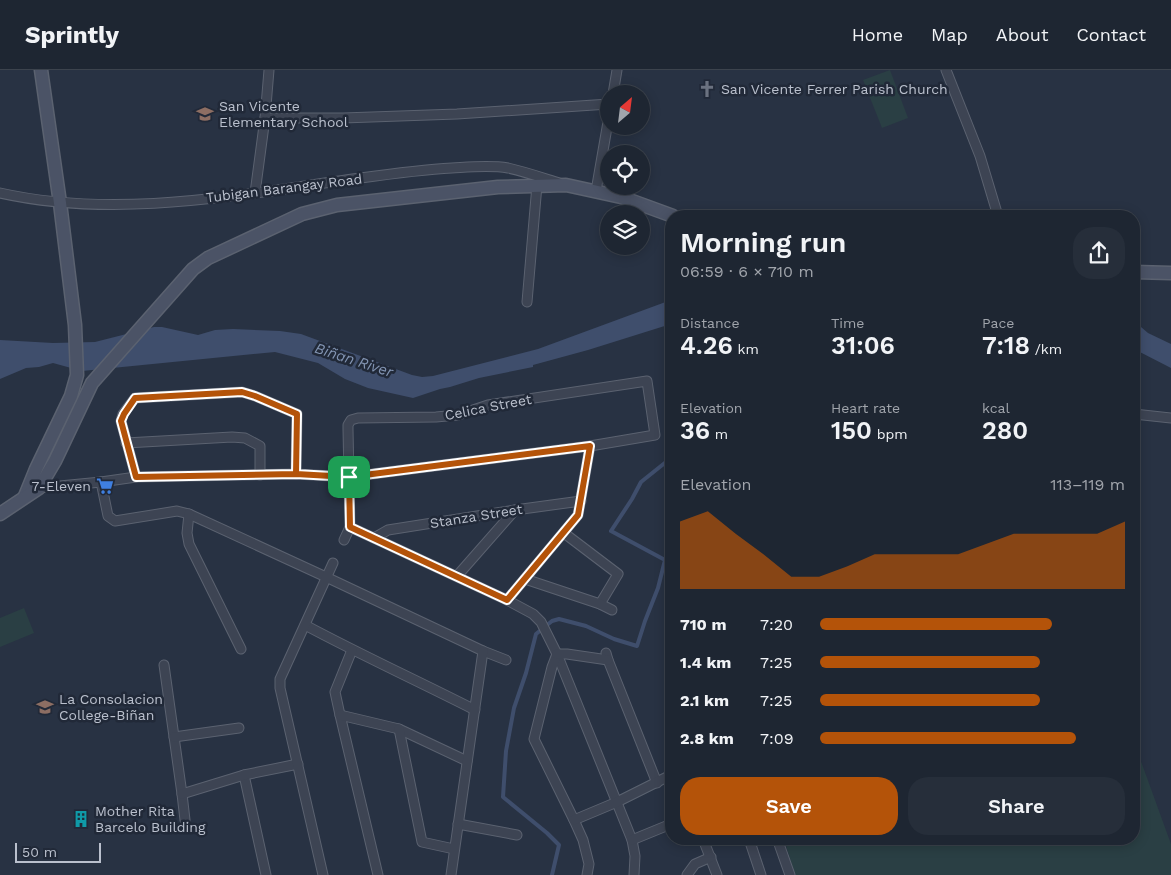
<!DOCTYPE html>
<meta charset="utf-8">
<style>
body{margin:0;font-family:"Work Sans",sans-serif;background:#262e3a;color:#f1f3f6;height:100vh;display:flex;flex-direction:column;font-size:19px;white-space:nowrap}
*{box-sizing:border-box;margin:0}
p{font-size:16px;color:#a1a5ac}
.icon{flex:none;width:28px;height:28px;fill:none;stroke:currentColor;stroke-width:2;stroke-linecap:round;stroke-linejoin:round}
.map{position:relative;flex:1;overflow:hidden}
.sheet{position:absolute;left:665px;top:140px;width:475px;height:635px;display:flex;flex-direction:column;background:#1e2632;border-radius:20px;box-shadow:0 2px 12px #0003,0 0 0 1px #3c434d}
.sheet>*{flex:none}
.needle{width:32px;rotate:28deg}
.fabs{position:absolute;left:600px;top:15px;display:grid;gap:10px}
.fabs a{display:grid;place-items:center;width:50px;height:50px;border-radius:50%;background:#1e2632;box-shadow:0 2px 12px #0003,0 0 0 1px #3c434d;font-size:25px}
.scale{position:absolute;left:15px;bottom:12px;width:86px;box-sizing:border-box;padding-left:5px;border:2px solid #bac0cd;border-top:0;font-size:14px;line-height:18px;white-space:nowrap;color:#bac0cd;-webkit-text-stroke:4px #212938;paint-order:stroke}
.pin{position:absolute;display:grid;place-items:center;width:42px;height:42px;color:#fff;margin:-21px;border-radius:10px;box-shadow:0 2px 8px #0006}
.round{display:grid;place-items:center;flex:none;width:52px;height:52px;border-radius:20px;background:#262e3a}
.summary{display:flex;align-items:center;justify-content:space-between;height:85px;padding:0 15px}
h1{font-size:28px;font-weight:600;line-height:38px}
.stats{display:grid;grid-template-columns:repeat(3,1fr);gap:8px;height:85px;padding:5px 15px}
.stats div{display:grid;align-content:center}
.stats b{font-size:25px;font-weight:600}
.stats small{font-size:14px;font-weight:400}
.stats p{font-size:14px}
.chart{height:140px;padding:10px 15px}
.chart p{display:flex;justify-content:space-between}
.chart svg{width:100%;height:90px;margin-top:5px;fill:#b45309;opacity:.7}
.cta{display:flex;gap:10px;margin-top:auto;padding:10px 15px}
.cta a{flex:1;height:58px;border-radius:20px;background:#b45309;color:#fff;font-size:20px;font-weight:600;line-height:58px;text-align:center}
.cta a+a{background:#262e3a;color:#f1f3f6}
ul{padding:0 15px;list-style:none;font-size:16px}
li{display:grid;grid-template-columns:80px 60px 1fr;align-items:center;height:38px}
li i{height:12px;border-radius:6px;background:#b45309}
header{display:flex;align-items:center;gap:30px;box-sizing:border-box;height:70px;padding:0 25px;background:#1e2632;border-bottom:1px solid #3c434d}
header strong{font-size:24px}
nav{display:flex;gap:28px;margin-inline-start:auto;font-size:18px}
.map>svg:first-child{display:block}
.green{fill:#2a3f44}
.water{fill:#3f4e6c}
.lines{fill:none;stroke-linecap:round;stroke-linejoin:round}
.stream{stroke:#3f4e6c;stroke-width:4}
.street-casing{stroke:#5b6270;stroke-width:11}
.secondary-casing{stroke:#5b6270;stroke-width:15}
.street{stroke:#3d4453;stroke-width:9}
.secondary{stroke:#4b5366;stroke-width:12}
.route-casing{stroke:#fff;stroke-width:10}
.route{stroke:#b45309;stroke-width:6}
.labels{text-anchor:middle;stroke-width:5;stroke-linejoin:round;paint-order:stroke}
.poi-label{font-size:14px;fill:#bac0cd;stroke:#212938;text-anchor:start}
.street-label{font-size:14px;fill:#bac0cd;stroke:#212938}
.water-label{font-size:15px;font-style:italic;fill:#8294b2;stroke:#212938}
</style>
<header>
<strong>Sprintly</strong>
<nav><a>Home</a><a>Map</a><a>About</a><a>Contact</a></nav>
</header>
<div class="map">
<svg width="1171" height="805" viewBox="0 0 1171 805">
<rect width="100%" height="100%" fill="#283243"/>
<!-- green -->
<g class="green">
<polygon points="890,0 908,48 882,58 863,10"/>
<polygon points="24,538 34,563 0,577 0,548"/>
<polygon points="1134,672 1171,774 1171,805 795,805 784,769 1134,769"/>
</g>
<!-- water -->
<g class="water">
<polygon points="671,230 671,254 588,280 533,295 533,297 479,308 450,317 440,319 413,328 368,318 345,309 318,293 275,282 82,301 53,293 39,297 26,298 0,309 0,270 53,273 95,272 154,257 162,257 198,265 215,260 233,259 280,261 301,264 412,305 422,307 433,306 538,279"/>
<polygon points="1134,251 1148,263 1171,274 1171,298 1134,279"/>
</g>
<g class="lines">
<!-- stream -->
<polyline class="stream" points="552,805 559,775 547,763 503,727 506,681 514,638 526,603 536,564 552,551 559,549 586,556 614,569 637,576 645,551 658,518 665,490 611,461 632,429 641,412 671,388"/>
<!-- street casing -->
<g class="street-casing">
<g id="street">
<polyline points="946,0 980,86 998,146"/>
<polyline points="613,24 617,0"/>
<polyline points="265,48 343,48 457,44 609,34"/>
<polyline points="596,121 609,46"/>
<path d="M0 123C112 148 227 127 339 111 376 106 414 100 452 98 470 97 490 95 508 98 526 102 543 108 559 113"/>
<polyline points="255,123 265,48 269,0"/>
<polyline points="527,232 537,115"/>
<polyline points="1134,344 1171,348"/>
<polyline points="126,373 232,367 245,368 260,376 260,405"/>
<polyline points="136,407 121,351 123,344 135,328 242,322 255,326 297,344 296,404"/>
<polyline points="101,412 108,446 115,451 177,441 189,444 326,507 483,581 506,590"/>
<polyline points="39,418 101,412 136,407 296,404 349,407 590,376 655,365 647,311 488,335 458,345 436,347 358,348 351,350 348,355 348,359 350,457 344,470"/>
<polyline points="189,444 187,463 189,474 241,579"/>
<polyline points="350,457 507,530 533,544 541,552 557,584 632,770 635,786 634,805"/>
<polyline points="564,463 618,504 600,534"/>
<polyline points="374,468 388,460 515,440 581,431"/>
<polyline points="457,506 515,440"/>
<polyline points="525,509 600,534 612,540"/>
<polyline points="507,530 578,445 590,376"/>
<path d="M305 555C361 585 418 611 475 640"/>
<polyline points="352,580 335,622 340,645 378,805"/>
<polyline points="606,583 608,590 657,713"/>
<polyline points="557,584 552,597 534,669 574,750 583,770 589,794 587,805"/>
<polyline points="557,584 567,584 608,590"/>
<polyline points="164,595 182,724 185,750"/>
<polyline points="340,645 399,659 467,691"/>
<polyline points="399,659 422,772 454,779"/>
<polyline points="174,667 239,658"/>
<polyline points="244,705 266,805"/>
<polyline points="182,724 244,705 298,694"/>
<polyline points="574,750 617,732 671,705"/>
<polyline points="458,754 517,765"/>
<polyline points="703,769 717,805"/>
<polyline points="749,769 761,805"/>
<polyline points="779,769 779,774 790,805"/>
<polyline points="632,770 671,754"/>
<polyline points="323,805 280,618 280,609 333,493"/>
<polyline points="451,805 483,581"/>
<polyline points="687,805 695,794 711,787"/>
</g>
</g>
<!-- secondary casing -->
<g class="secondary-casing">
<g id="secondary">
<polyline points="1134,202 1171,203"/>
<polyline points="25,426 36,399 71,326 77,305 75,255 60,133 41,0"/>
<polyline points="0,444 39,418 55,391 92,313 193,199 208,188 302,144 337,135 498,117 566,115 621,127 673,146"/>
</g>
</g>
<!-- street -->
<use href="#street" class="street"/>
<!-- secondary -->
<use href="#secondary" class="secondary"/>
</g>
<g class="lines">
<!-- route casing -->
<g class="route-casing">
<polyline id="route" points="349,407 296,404 297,344 255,326 242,322 135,328 124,344 121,351 136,407 296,404 349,407 350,457 507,530 578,445 590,376 349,407"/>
</g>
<!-- route -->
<use href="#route" class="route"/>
</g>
<!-- icons -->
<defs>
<g id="church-bare" transform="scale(1.35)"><path d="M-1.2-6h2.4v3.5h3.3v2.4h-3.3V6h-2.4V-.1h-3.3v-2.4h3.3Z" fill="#6b7280" stroke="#212938" stroke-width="2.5" paint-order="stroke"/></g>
<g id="school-bare" transform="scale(1.35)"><path d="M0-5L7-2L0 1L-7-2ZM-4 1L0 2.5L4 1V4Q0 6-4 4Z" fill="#8d6e63" stroke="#212938" stroke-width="2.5" paint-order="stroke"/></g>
<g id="supermarket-bare" transform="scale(1.35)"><path d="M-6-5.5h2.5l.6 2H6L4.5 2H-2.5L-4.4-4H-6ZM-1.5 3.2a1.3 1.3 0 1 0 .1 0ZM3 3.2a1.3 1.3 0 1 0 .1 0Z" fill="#3f7fe0" stroke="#212938" stroke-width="2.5" paint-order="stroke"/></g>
<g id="university-bare" transform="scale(1.35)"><path d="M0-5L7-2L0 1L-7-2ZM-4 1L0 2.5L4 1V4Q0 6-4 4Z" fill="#8d6e63" stroke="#212938" stroke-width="2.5" paint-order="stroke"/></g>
<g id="building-bare" transform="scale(1.35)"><path d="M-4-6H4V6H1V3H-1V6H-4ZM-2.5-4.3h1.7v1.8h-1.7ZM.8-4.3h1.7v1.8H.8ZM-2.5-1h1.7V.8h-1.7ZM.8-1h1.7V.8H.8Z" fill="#0f9aa8" stroke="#212938" stroke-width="2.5" paint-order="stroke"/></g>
</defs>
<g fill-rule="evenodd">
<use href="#church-bare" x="707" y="19"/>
<use href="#school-bare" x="205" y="44"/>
<use href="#supermarket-bare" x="105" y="416"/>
<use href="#university-bare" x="45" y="637"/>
<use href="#building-bare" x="81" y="749"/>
</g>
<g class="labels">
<!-- poi labels -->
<g class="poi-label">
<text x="721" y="24">San Vicente Ferrer Parish Church</text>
<text x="219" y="41">San Vicente<tspan x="219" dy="16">Elementary School</tspan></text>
<text x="91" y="421" text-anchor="end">7-Eleven</text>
<text x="59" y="634">La Consolacion<tspan x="59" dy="16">College-Biñan</tspan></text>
<text x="95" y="746">Mother Rita<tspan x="95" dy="16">Barcelo Building</tspan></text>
</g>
<!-- street labels -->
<g class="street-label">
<text transform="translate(284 118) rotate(-7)" y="5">Tubigan Barangay Road</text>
<text transform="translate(488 337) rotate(-11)" y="5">Celica Street</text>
<text transform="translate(476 446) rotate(-9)" y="5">Stanza Street</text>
</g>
<!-- water labels -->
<g class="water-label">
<text transform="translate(354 290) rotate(18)" y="5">Biñan River</text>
</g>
</g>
</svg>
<div class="fabs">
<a><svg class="needle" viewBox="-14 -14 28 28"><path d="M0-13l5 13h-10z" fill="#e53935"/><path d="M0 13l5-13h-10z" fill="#a1a5ac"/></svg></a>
<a><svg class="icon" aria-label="locate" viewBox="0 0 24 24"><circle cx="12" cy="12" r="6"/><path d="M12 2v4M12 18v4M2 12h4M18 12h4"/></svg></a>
<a><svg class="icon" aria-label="layers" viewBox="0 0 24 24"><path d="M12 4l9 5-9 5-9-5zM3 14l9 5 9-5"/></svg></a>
</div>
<div class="scale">50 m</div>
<div class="pin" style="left:349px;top:407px;background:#1e9e55"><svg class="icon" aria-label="arrive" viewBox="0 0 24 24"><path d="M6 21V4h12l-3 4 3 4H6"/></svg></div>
<section class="sheet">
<div class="summary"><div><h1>Morning run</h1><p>06:59 · 6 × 710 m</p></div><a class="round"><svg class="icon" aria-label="share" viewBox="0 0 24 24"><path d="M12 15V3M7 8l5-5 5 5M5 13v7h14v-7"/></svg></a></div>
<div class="stats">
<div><p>Distance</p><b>4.26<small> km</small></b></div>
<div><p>Time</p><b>31:06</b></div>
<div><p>Pace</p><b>7:18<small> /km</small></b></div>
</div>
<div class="stats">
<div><p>Elevation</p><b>36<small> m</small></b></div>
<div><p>Heart rate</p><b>150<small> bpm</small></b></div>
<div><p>kcal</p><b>280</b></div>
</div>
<div class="chart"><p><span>Elevation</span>113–119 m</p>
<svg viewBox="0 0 160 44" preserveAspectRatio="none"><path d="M0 44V11L10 6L20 17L30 27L40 38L50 38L60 33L70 27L80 27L90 27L100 27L110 22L120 17L130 17L140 17L150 17L160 11V44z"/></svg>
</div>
<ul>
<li><b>710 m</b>7:20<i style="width:76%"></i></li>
<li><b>1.4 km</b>7:25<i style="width:72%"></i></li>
<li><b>2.1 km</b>7:25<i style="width:72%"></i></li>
<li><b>2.8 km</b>7:09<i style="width:84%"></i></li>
</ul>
<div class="cta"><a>Save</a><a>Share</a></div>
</section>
</div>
